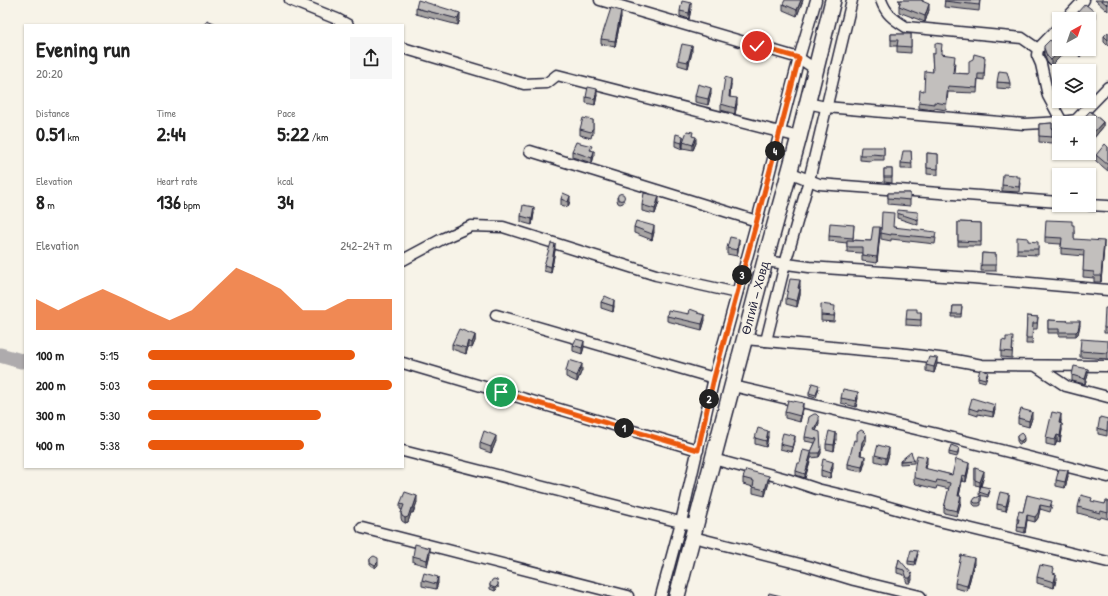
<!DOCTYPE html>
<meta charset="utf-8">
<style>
body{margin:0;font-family:"Patrick Hand",sans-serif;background:#f6f6f6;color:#222;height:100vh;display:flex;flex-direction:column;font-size:15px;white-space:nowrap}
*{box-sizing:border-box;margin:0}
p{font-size:13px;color:#767676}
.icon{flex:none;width:22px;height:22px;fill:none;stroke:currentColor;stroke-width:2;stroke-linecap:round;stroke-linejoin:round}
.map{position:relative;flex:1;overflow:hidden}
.sheet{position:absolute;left:24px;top:24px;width:380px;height:444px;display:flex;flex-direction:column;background:#fff;border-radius:0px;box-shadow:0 1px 3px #0004}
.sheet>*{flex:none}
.needle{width:26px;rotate:40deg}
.buttons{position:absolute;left:1052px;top:12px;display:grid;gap:8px}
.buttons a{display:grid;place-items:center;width:44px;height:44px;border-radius:0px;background:#fff;box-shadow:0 1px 3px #0004;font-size:20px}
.pin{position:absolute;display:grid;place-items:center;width:34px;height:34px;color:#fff;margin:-17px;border:2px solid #fff;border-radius:50%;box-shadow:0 1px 4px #0007}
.km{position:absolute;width:20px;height:20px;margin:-10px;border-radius:50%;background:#222;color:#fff;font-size:11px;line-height:20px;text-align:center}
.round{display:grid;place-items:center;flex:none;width:42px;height:42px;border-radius:0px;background:#f6f6f6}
.headline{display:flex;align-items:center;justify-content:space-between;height:68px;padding:0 12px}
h1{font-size:22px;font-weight:700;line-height:30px}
.figures{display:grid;grid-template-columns:repeat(3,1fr);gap:6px;height:68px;padding:4px 12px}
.figures div{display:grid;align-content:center}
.figures b{font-size:20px;font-weight:700}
.figures small{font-size:11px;font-weight:400}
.figures p{font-size:11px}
.chart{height:112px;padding:8px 12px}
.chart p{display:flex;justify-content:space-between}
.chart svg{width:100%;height:72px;margin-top:4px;fill:#ea580c;opacity:.7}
ul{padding:0 12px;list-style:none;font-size:13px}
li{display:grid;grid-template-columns:64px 48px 1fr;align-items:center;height:30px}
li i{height:10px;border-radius:5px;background:#ea580c}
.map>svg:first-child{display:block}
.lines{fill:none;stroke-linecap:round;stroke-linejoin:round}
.river{stroke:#aeabad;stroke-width:15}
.minor-casing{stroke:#22223b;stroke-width:13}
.highway-casing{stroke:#22223b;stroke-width:18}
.minor{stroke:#f7f3e8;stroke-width:10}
.highway{stroke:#f7f3e8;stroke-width:15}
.wall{fill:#a7a4a3;stroke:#22223b}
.shaded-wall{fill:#888684;stroke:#22223b}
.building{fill:#c2bfbd;stroke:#22223b}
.route-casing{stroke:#fff;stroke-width:8}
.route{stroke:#ea580c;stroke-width:5}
.labels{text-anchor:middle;stroke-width:3;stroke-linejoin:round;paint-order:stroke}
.street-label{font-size:12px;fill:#22223b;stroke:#f7f3e8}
</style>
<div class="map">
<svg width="1108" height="596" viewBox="0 0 1108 596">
<rect width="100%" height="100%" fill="#f7f3e8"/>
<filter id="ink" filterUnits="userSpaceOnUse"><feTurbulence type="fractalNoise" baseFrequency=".025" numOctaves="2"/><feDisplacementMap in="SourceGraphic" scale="8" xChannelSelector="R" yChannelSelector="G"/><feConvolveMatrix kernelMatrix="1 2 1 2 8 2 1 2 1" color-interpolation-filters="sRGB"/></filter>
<g filter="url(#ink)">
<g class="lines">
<!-- river -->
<polyline class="river" points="0,355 21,361 25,360"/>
<!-- minor casing -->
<g class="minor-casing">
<g id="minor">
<polyline points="290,0 337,19 348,25"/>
<polyline points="600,0 799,58 815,69"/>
<path d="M881 0C886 14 893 19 906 27L1022 38 1038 49"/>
<polyline points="1066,19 1084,0"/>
<polyline points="1059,27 1038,49 1037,55 1041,64 1048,96 1062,122 1076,120 1108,87"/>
<polyline points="403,48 524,84 547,83 557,75 799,137"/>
<polyline points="807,103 826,107 1024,124 1062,122"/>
<polyline points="530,151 757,221"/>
<polyline points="789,172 819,184 1059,202"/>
<polyline points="1089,205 1108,206"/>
<polyline points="403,260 444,238 471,226 503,227 656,275 737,293"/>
<polyline points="765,261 809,267 973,278 1108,290"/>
<polyline points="496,315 714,378"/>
<polyline points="745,339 907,354 955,360 982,365 1108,366"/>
<polyline points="766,341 785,264 809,180 852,0"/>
<polyline points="403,363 698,450"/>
<polyline points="1036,366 1066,386 1108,397"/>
<polyline points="733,386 937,434 1108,477"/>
<polyline points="403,451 688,524"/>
<polyline points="713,459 787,479 817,489 868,501 935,520 1108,562"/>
<polyline points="362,528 628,596"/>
<polyline points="693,537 808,566 854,580 920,596"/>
<polyline points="661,596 681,522 714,378 757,221 799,58 816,0"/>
</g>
</g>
<!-- highway casing -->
<g class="highway-casing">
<g id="highway">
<path id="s1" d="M677 596 765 261 799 137 833 0"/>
</g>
</g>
<!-- minor -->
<use href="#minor" class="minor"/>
<!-- highway -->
<use href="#highway" class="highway"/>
</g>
<!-- wall -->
<g class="wall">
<polygon points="803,0 797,16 783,10 783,4"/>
<polygon points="898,0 923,0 923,1 929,10 925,22 899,12 899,6 900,1"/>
<polygon points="945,0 980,0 979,11 944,7"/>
<polygon points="1095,0 1108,0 1108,11 1106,9 1106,10"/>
<polygon points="416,8 460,19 458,25 416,14"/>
<polygon points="691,9 689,19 680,16 680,11"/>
<polygon points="1077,13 1095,18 1089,24 1089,19 1077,19"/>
<polygon points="621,17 615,47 601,44 601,39"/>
<polygon points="1108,32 1108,46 1104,42 1104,36"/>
<polygon points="891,34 911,34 911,53 897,52 897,46 891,46"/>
<polygon points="1044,48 1061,56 1051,66 1047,62 1044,54"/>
<polygon points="1075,49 1086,49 1080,57 1075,52"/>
<polygon points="942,50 942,54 955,62 954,73 969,74 985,63 984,80 978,79 977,93 948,92 946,110 934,108 934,110 919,108 919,102 933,72 932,54 935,54"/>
<polygon points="692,52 688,68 678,65 678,60"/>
<polygon points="997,82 1010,83 1010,89 997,88"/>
<polygon points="731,85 730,97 737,104 735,114 721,110 721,104"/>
<polygon points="711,94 708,105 695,102 695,96"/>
<polygon points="597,95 595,105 586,103 586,97"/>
<polygon points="1090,111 1103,122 1103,127 1093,139 1089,136 1089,123 1080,123 1080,122"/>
<polygon points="593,120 593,135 592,134 591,138 580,135 580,129"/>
<polygon points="1052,123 1052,143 1039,142 1039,124"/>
<polygon points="693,136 696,143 693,150 683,148 683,143 682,149 675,146 675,141 683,141"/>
<polygon points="884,147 884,160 871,160 871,161 860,160 860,155"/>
<polygon points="1108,147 1108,171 1096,161 1096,155"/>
<polygon points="592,150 594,156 592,163 572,157 572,151"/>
<polygon points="911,151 912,169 901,169 901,163"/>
<polygon points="927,153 938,154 938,175 927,174"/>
<polygon points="884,169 892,169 892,183 884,182"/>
<polygon points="1016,177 1020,183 1019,192 1002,191 1002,185"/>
<polygon points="1089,185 1094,191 1093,198 1089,197"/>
<polygon points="888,193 910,193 910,206 888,204"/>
<polygon points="617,197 624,201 623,203 620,204 618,203 617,200"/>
<polygon points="561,199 570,201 568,207 561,205"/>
<polygon points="659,202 655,214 642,211 642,205"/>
<polygon points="534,213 532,225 521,222 521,216"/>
<polygon points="897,213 918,218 918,225 897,218"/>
<polygon points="958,222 981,223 981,246 958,246"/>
<polygon points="854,225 853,240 871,241 880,233 877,263 862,261 862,253 847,252 847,243 829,241 829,236"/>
<polygon points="1072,225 1074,231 1074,239 1104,247 1101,282 1094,282 1094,278 1083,277 1084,256 1061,254 1061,244 1045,243 1045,237"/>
<polygon points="634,227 654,232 652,240 634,233"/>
<polygon points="894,227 936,238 935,244 891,239 891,241 881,239 881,233"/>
<polygon points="1028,241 1038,247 1038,255 1017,254 1017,249"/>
<polygon points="739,245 737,256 727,254 727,248"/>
<polygon points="555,250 551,273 544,271 544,265"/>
<polygon points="982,253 996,254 996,271 981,271"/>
<polygon points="800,286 800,295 797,307 786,304 786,298"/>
<polygon points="601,302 614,306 613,312 601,308"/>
<polygon points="953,306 962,306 961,317 952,317"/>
<polygon points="1108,308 1108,333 1104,333 1104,328"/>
<polygon points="835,311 834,322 821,321 821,315"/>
<polygon points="921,312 921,326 906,325 906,319"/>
<polygon points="698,313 705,320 702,330 667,321 667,316"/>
<polygon points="1027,316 1038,317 1037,329 1033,329 1032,344 1026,344"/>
<polygon points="1048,320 1067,321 1080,325 1078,334 1076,336 1059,336 1059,333 1048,333"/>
<polygon points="475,335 475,341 472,348 468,347 466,354 452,349 452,344"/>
<polygon points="1108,341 1108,359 1080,357 1080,351"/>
<polygon points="1013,343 1012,358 1001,357 1001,351"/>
<polygon points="573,345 584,347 582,354 573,351"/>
<polygon points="937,364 934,373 926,371 926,365"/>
<polygon points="582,370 577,382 566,377 566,371"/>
<polygon points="988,374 985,382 978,380 978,377"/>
<polygon points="1072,375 1088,375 1085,384 1072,381"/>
<polygon points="819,388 816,398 809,396 809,393"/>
<polygon points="841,398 858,398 856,407 841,403"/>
<polygon points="969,408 995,410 993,417 978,414 978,416 969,413"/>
<polygon points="803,409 800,422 785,418 785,412"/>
<polygon points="1018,418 1032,418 1029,427 1018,424"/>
<polygon points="1108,419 1107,436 1098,434 1098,428"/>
<polygon points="1061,420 1061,424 1062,430 1060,442 1057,441 1055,446 1046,444 1046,438"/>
<polygon points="819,424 816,431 821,453 819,457 811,458 805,478 796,475 796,471 800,463 811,452 815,443 805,441 805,437"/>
<polygon points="866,434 866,441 862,447 861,456 865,462 862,472 848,469 848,464 857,441"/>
<polygon points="1017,436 1024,441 1021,444 1019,444 1017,441"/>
<polygon points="768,437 766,447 755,444 755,438"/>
<polygon points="836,439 834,451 826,449 826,444"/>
<polygon points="496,441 491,453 480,449 480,443"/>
<polygon points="795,441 792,452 780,449 780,444"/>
<polygon points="959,450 957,457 949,455 949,452"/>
<polygon points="889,454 886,464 875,461 875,455"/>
<polygon points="914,460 914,463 900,464 900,461"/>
<polygon points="927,463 926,469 952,475 969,468 966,482 962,481 959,496 961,502 957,516 944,513 944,508 949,489 937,486 936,489 916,484 914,482 914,477"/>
<polygon points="833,468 830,478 821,476 821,470"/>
<polygon points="975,468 984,476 981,486 990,491 988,497 979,495 980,486 975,485"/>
<polygon points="1068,476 1065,488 1056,486 1056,480"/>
<polygon points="743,478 769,482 765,496 753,493 753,487 743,484"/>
<polygon points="1027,495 1052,505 1050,512 1040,509 1038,518 1035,522 1027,520 1025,533 1017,531 1018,523 1017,523 1017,519 1023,512"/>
<polygon points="981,496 981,505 979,506 975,506 973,504 973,501"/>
<polygon points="1009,500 1006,511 997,509 997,504"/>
<polygon points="1108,501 1108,519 1101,517 1100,519 1078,513 1078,507 1105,504"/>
<polygon points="417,502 413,513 411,513 408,522 405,523 402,521 401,518 401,513 402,510 400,509 400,504"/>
<polygon points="430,554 427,566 413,562 413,556"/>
<polygon points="918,554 915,565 908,564 908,561"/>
<polygon points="370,559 378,565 375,568 370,565"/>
<polygon points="899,559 912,580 910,583 907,583 904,575 897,573 897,568"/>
<polygon points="974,564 967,591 955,588 955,583"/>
<polygon points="1054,574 1056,580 1054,588 1037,583 1037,577"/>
<polygon points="422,580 438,583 436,589 422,586"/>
<polygon points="490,584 498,586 498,588 495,591 490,589"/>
</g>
<!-- shaded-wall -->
<g class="shaded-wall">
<polygon points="801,0 803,0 797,16 797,10"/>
<polygon points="691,3 691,9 689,19 689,13"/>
<polygon points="929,4 929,10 925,22 925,16"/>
<polygon points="621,11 621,17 615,47 615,41"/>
<polygon points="1095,12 1095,18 1089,24 1089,19 1088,19"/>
<polygon points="460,13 460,19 458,25 458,19"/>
<polygon points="692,46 692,52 688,68 688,62"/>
<polygon points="1081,49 1086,49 1080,57 1080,51"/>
<polygon points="1061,50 1061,56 1051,66 1051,60"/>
<polygon points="731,79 731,85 729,103 729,97"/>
<polygon points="711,88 711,94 708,105 708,99"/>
<polygon points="597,89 597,95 595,105 595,99"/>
<polygon points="737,98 737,104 735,114 735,108"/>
<polygon points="1103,122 1103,127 1093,139 1093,133"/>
<polygon points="683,136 683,142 682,149 682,143"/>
<polygon points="696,137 696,143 693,150 693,145"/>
<polygon points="594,151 594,156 592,163 592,158"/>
<polygon points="570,196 570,201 568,207 568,202"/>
<polygon points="659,196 659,202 655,214 655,209"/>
<polygon points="534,207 534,213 532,225 532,219"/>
<polygon points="654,226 654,232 652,240 652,234"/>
<polygon points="880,227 880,233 877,263 877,257"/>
<polygon points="739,239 739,245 737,256 737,250"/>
<polygon points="1104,241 1104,247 1101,282 1101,276"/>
<polygon points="555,244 555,250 551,273 551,267"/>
<polygon points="800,280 800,286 798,294 798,288"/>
<polygon points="800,289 800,295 797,307 797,301"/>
<polygon points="614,300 614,306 613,312 613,306"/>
<polygon points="705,315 705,320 702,330 702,324"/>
<polygon points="1080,321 1080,325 1078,334 1076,336 1076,332"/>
<polygon points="475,335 475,341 472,348 472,343"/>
<polygon points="468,341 468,347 466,354 466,348"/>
<polygon points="584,341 584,347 582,354 582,348"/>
<polygon points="937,358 937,364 934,373 934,367"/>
<polygon points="582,364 582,370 577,382 577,376"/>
<polygon points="1088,369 1088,375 1085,384 1085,379"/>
<polygon points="858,392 858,398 856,407 856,401"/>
<polygon points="803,403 803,409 800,422 800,416"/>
<polygon points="995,405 995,410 993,417 993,412"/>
<polygon points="1032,412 1032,418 1029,427 1029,421"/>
<polygon points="1061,414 1061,420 1059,429 1059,423"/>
<polygon points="819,420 819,424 814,435 814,430"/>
<polygon points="1062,424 1062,430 1060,442 1060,436"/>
<polygon points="768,431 768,437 766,447 766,441"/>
<polygon points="836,433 836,439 834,451 834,445"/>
<polygon points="1057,435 1057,441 1055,446 1055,440"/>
<polygon points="496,436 496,441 491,453 491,447"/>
<polygon points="795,436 795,441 792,452 792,447"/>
<polygon points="866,436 866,441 862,447 860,460 860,455 862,442"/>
<polygon points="1024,438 1024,441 1021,444 1021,441"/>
<polygon points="889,448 889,454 886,464 886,458"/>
<polygon points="821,449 821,453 819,457 819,453"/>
<polygon points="811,453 811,458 805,478 805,474"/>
<polygon points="865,456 865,462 862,472 862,467"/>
<polygon points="927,457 927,463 924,474 924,468"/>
<polygon points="833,462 833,468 830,478 830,473"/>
<polygon points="969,463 969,468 966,482 966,476"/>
<polygon points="1068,470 1068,476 1065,488 1065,482"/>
<polygon points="984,471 984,476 980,487 980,482"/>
<polygon points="962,475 962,481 958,501 958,496"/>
<polygon points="769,476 769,482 765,496 765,490"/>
<polygon points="1009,494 1009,500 1006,511 1006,506"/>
<polygon points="417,496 417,502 413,513 413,508"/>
<polygon points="961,496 961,502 957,516 957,511"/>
<polygon points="1040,505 1040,509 1038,518 1035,522 1035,517"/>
<polygon points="411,508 411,513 408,522 405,523 405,518"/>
<polygon points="1027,515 1027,520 1025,533 1025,528"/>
<polygon points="430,548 430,554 427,566 427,560"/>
<polygon points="974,558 974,564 967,591 967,586"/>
<polygon points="378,562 378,565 375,568 375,565"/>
<polygon points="1056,574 1056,580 1054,588 1054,582"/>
<polygon points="912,575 912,580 910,583 910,578"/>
<polygon points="438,577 438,583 436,589 436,584"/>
<polygon points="498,583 498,588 495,591 495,588"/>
</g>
<!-- building -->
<g class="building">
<polygon points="418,0 460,13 458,19 416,8"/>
<polygon points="785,0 801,0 797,10 783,4"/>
<polygon points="901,0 922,0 922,1 929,4 925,16 899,6"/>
<polygon points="945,0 980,0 979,5 944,1"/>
<polygon points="1101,0 1108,0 1108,5 1106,3 1106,4"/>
<polygon points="682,1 691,3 689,13 680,11"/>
<polygon points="1085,4 1095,12 1088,19 1084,19 1077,13"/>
<polygon points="611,8 621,11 615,41 601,39"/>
<polygon points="207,20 219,25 205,25"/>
<polygon points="1108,32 1108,40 1104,36"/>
<polygon points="891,34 911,34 911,47 897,46 898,40 891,40"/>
<polygon points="1050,40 1061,50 1051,60 1047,56 1044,48 1044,46"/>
<polygon points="935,43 942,44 941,54 955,56 953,73 969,74 969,61 973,59 974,54 985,57 984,74 978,74 977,88 948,86 946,104 934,102 934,104 919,102 920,90 924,91 925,71 933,72 932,54 935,54"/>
<polygon points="682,44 692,46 688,62 678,60"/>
<polygon points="999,71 1007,72 1010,83 997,82"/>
<polygon points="725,77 731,79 729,97 737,98 735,108 721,104"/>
<polygon points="698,84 711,88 708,99 695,96"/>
<polygon points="588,87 597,89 595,99 586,97"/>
<polygon points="1090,111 1103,122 1093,133 1089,130 1089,123 1081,123 1080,122"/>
<polygon points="583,118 593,120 593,129 592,129 591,132 580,129"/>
<polygon points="1052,123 1052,137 1039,136 1039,124"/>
<polygon points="687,131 693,132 692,136 696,137 693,145 683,142"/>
<polygon points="676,134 683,136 682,143 675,141"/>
<polygon points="576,142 592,146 590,150 594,151 592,158 572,151"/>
<polygon points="1105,144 1108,147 1108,165 1096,155"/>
<polygon points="861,147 884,147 884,155 871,154 871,155 860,155"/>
<polygon points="903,151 911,151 912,164 901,163"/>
<polygon points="927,153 938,154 938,169 927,168"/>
<rect x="884" y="169" width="8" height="8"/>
<polygon points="1003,174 1016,175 1016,177 1020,177 1019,187 1002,185"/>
<polygon points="1089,185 1094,185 1093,192 1089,192"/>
<polygon points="563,193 570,196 568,202 561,199"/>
<polygon points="644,193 659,196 655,209 642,205"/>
<polygon points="888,193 910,193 910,200 888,198"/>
<circle cx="621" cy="197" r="3.5"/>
<polygon points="523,205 534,207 532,219 521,216"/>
<polygon points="897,210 918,212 918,220 897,213"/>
<polygon points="882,212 894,213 893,227 936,232 935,238 891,234 891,235 881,233"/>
<polygon points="1046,220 1072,221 1072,225 1074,225 1074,239 1104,241 1101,276 1094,276 1094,272 1083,271 1084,250 1061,248 1062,238 1045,237"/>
<polygon points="636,221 654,226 652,234 634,227"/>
<polygon points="958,222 981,223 981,242 958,241"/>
<polygon points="830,223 854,225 853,238 829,236"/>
<polygon points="873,227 880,227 877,257 862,255 862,247 847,247 847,240 871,241"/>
<polygon points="730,237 739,239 737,250 727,248"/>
<polygon points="1017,237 1028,238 1028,241 1038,242 1038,249 1017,249"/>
<polygon points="551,243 555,244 551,267 544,265"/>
<polygon points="982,253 996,254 996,265 981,265"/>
<polygon points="790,279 800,280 798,288 800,289 797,301 786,298"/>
<polygon points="605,296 614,300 613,306 601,302"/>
<polygon points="821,304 835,306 834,316 821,315"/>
<polygon points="953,306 962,306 961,314 952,314"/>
<polygon points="1105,308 1108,308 1108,328 1104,328"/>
<polygon points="690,309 698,312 698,313 705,315 702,324 667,316 668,310 689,314"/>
<polygon points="907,309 917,309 917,312 921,312 921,320 906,319"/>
<polygon points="1027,316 1038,317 1037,323 1033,323 1032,338 1026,338"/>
<polygon points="1048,320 1068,321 1067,321 1080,321 1078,330 1076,332 1059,332 1059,329 1048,329"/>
<polygon points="459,329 475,335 472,343 468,341 466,348 452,344"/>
<polygon points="1006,337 1013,337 1012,352 1001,351 1002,340 1006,341"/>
<polygon points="576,339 584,341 582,348 573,345"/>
<polygon points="1081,339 1108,341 1108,353 1080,351"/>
<polygon points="929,357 937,358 934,367 926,365"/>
<polygon points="569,360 582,364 577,376 566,371"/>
<polygon points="1074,366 1088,369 1085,379 1072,375"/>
<polygon points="980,369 988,372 985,379 978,377"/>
<polygon points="812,383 819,385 816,395 809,393"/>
<polygon points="843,389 858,392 856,401 841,398"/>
<polygon points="972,398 995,405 993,412 978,409 978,411 969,408"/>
<polygon points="788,400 803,403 800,416 785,412"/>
<polygon points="1021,409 1032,412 1029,421 1018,418"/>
<polygon points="1052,412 1061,414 1059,423 1062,424 1060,436 1057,435 1055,440 1046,438"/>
<polygon points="814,414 816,414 819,417 819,420 814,430 820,432 821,449 819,453 811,453 805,474 796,471 798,463 800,463 803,450 811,452 817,439 805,437 809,417"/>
<polygon points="1100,417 1108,419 1107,431 1098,428"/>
<polygon points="758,428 768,431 766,441 755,438"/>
<polygon points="861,430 863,431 866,434 866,436 862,442 860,455 865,456 862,467 848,464 854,440 857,441 857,433"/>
<polygon points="484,431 496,436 491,447 480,443"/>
<polygon points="829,431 836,433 834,445 826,444"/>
<polygon points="783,433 795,436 792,447 780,444"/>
<polygon points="1021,433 1023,435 1024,438 1021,441 1019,441 1017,438 1017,436"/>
<polygon points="878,445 889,448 886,458 875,455"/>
<polygon points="951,445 959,448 957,454 949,452"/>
<polygon points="911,452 914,460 900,461"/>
<polygon points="917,455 927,457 924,468 952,475 956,459 969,463 966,476 962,475 958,496 961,496 957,511 944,508 950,483 937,480 936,483 916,478 914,477 915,465"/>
<polygon points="823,459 833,462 830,473 821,470"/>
<polygon points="975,468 984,471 980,482 975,480"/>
<polygon points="1059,469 1068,470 1065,482 1056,480"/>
<polygon points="746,470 769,476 765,490 753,487 754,481 743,478"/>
<polygon points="981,486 990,488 988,495 979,492"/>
<polygon points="405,492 417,496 413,508 411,508 408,517 405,518 402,516 401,513 404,505 400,504"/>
<polygon points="1000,492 1009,494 1006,506 997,504"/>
<polygon points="1027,495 1052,501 1050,507 1040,505 1038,513 1035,517 1027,515 1025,528 1017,527 1019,519 1017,519 1019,511 1023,512"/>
<polygon points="1081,495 1092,498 1091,501 1105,504 1106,501 1108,501 1108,513 1101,511 1100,513 1078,507"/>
<polygon points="981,496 981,502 979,503 975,503 973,501 975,498"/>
<polygon points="415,544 430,548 427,560 413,556"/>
<polygon points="911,550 918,551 915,562 908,561"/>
<polygon points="961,555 974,558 967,586 955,583"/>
<polygon points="374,556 378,558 378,562 375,565 370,562 370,559 372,557"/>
<polygon points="899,559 912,574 912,575 910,578 907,578 904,570 897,568"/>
<polygon points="1040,565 1054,568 1053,573 1056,574 1054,582 1037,577"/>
<polygon points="424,573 438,577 436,584 422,580"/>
<polygon points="494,579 497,580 498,583 498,585 495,588 490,586 490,584 492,580"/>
<polygon points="769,593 781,596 768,596"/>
</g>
</g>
<g class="lines" filter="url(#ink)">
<!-- route casing -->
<g class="route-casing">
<polyline id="route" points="501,392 698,450 714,378 757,220 799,58 757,46"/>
</g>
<!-- route -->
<use href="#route" class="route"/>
</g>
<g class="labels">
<!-- street labels -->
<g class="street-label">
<text dy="4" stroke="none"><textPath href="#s1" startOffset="308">Өлгий — Ховд</textPath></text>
</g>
</g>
</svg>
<div class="buttons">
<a><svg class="needle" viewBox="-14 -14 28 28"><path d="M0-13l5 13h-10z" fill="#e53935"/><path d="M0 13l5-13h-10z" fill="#767676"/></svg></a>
<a><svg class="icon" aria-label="layers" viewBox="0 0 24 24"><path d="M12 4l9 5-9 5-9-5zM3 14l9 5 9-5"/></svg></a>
<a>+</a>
<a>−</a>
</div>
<div class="pin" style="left:501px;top:392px;background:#1e9e55"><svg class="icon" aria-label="arrive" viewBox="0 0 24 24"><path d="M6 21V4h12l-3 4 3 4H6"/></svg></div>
<div class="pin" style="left:757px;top:46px;background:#d93025"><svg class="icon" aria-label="check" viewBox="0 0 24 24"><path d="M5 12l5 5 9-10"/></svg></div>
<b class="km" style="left:624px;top:428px">1</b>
<b class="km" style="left:709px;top:399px">2</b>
<b class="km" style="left:742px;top:275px">3</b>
<b class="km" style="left:775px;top:151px">4</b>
<section class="sheet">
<div class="headline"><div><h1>Evening run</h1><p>20:20</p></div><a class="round"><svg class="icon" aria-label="share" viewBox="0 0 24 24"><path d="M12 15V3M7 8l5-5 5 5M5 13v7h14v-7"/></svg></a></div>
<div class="figures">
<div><p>Distance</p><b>0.51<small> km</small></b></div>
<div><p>Time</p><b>2:44</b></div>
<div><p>Pace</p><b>5:22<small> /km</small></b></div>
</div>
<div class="figures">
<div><p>Elevation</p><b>8<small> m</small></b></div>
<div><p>Heart rate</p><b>136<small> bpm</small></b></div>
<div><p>kcal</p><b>34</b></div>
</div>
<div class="chart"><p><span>Elevation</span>242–247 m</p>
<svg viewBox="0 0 160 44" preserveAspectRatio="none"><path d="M0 44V25L10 32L20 25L30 19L40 25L50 32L60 38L70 32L80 19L90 6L100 12L110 19L120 32L130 32L140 25L150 25L160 25V44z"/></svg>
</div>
<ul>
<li><b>100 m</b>5:15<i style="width:85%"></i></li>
<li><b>200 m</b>5:03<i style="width:100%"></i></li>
<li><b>300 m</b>5:30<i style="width:71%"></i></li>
<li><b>400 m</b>5:38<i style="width:64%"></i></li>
</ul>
</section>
</div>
